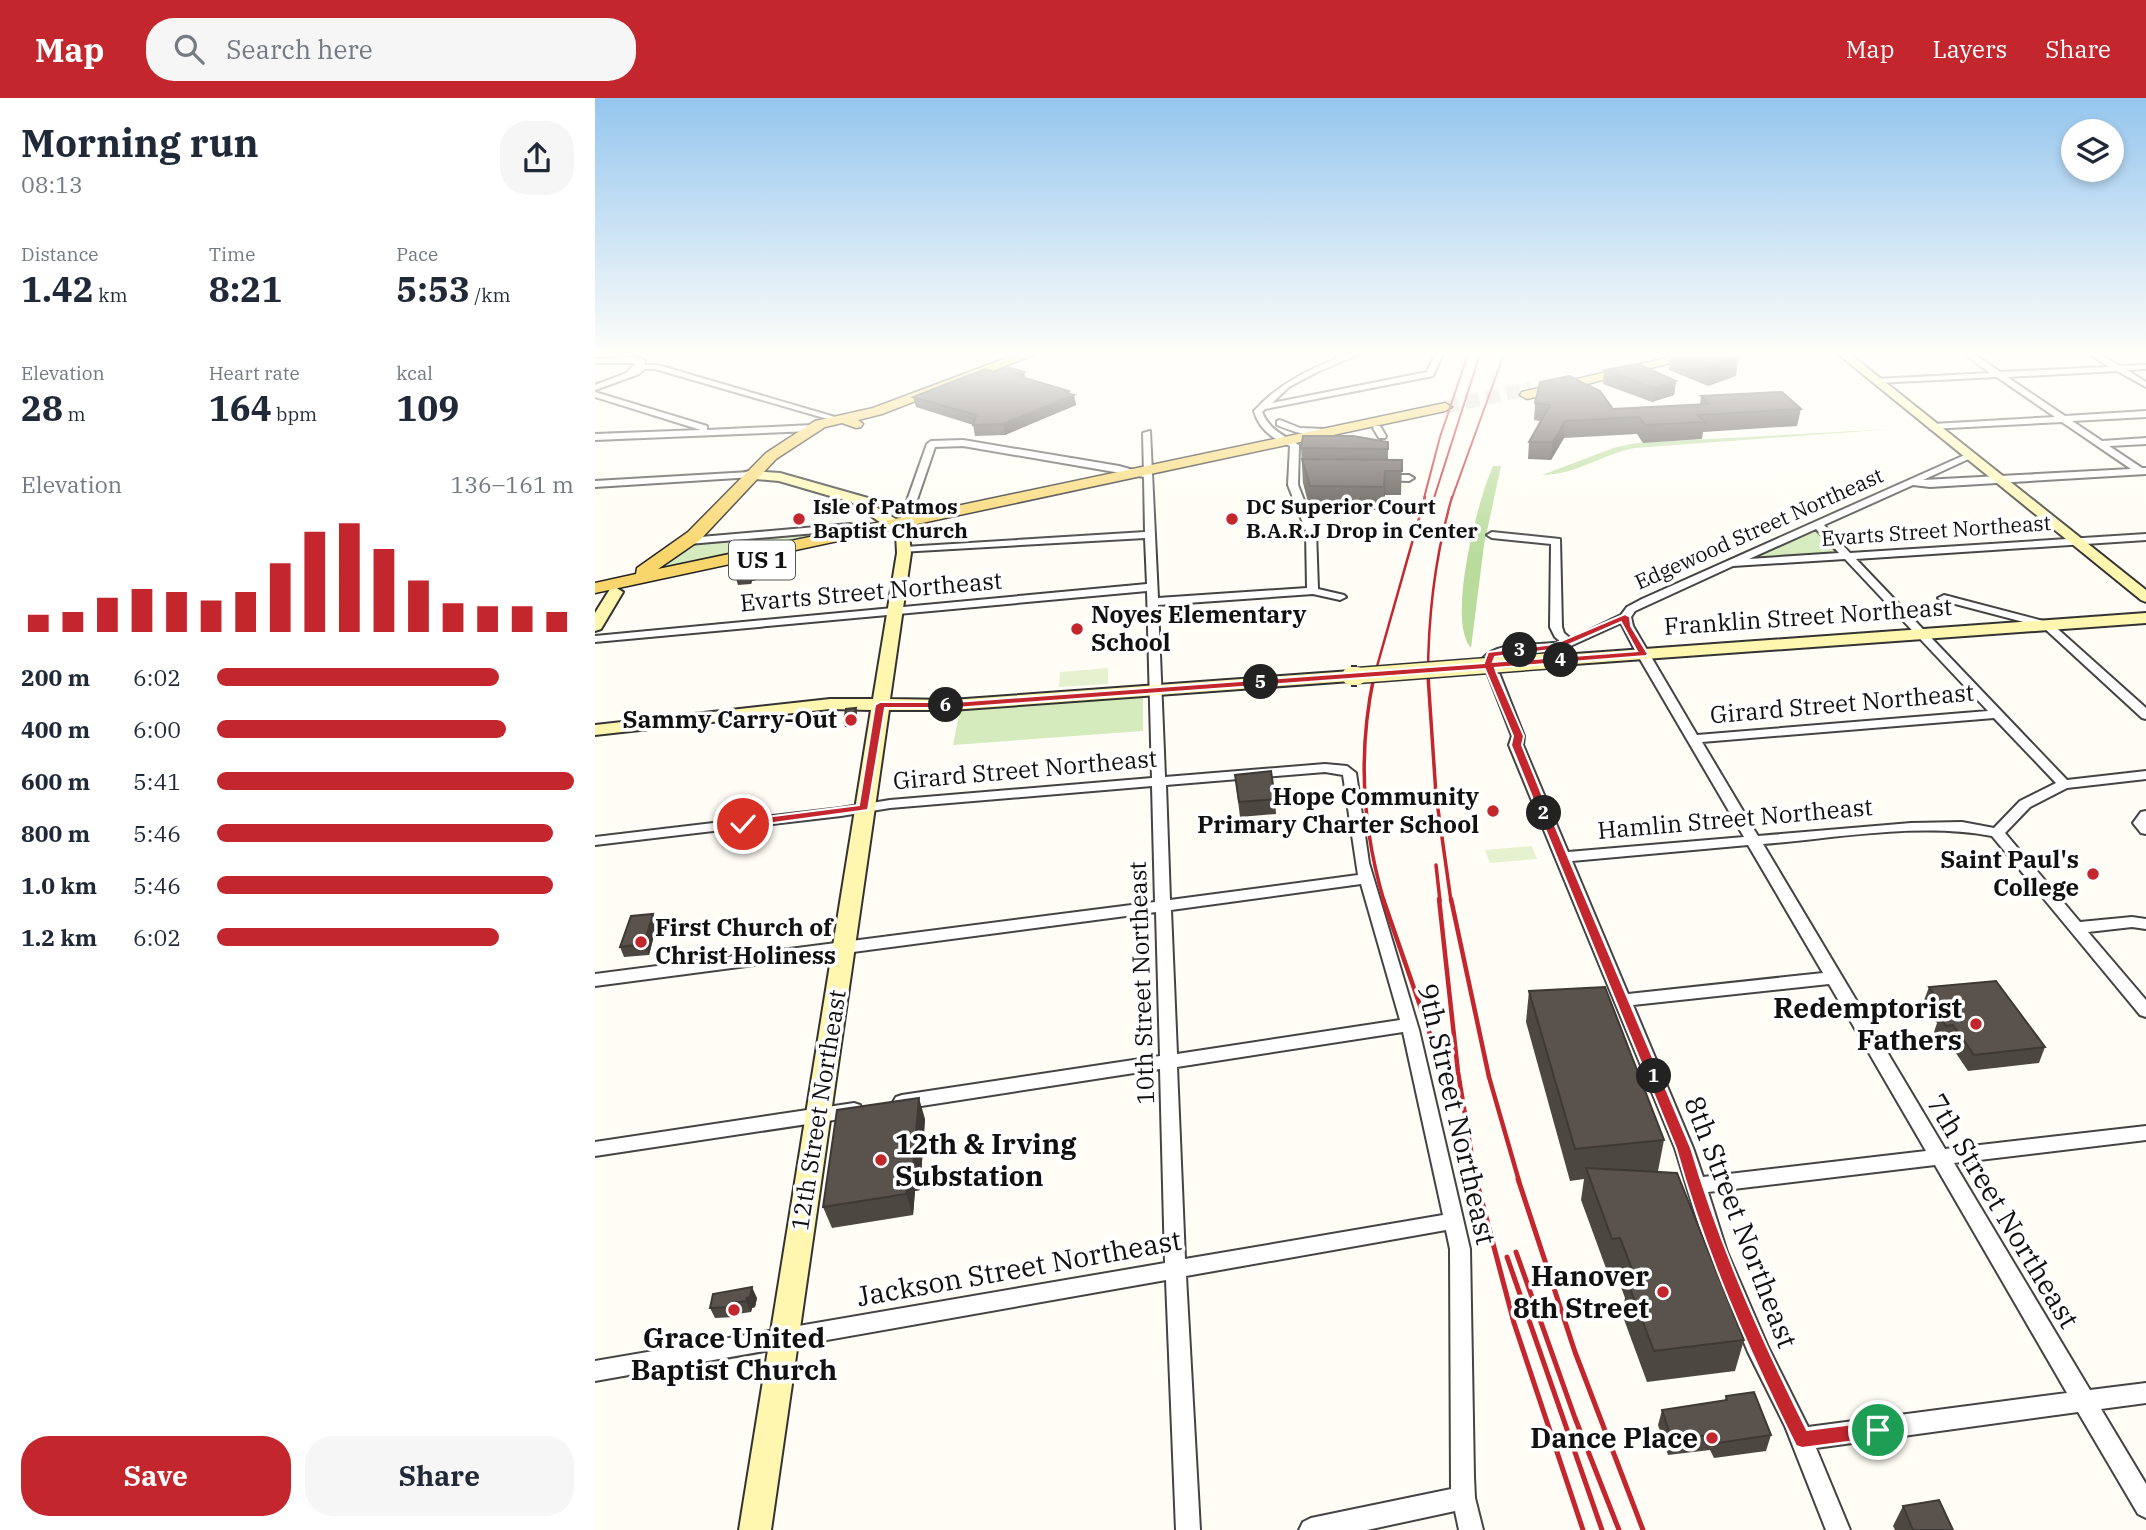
<!DOCTYPE html>
<meta charset="utf-8">
<style>
body{margin:0;font-family:"IBM Plex Serif",serif;background:#f6f6f7;color:#1f2937;height:100vh;display:flex;flex-direction:column;font-size:26px;white-space:nowrap}
*{box-sizing:border-box;margin:0}
p{font-size:23px;color:#747a83}
.icon{flex:none;width:38px;height:38px;fill:none;stroke:currentColor;stroke-width:2;stroke-linecap:round;stroke-linejoin:round}
.map{position:relative;flex:1;overflow:hidden}
.sheet{display:flex;flex-direction:column;background:#fff;width:595px}
.sheet>*{flex:none}
.buttons{position:absolute;left:1466px;top:21px;display:grid;gap:14px}
.buttons a{display:grid;place-items:center;width:63px;height:63px;border-radius:50%;background:#fff;box-shadow:0 4px 10px #0003;font-size:35px}
.pin{position:absolute;display:grid;place-items:center;width:60px;height:60px;color:#fff;margin:-30px;border:4px solid #fff;border-radius:50%;box-shadow:0 2px 7px #0007}
.km{position:absolute;width:35px;height:35px;margin:-18px;border-radius:50%;background:#222;color:#fff;font-size:19px;line-height:35px;text-align:center}
.round{display:grid;place-items:center;flex:none;width:74px;height:74px;border-radius:28px;background:#f6f6f7}
.head{display:flex;align-items:center;justify-content:space-between;height:119px;padding:0 21px}
h1{font-size:38px;font-weight:700;line-height:52px}
.metrics{display:grid;grid-template-columns:repeat(3,1fr);gap:10px;height:119px;padding:7px 21px}
.metrics div{display:grid;align-content:center}
.metrics b{font-size:35px;font-weight:700}
.metrics small{font-size:19px;font-weight:400}
.metrics p{font-size:19px}
.chart{height:196px;padding:14px 21px}
.chart p{display:flex;justify-content:space-between}
.chart svg{width:100%;height:126px;margin-top:7px;stroke:#c4262e;stroke-width:6}
.cta{display:flex;gap:14px;margin-top:auto;padding:14px 21px}
.cta a{flex:1;height:80px;border-radius:28px;background:#c4262e;color:#fff;font-size:28px;font-weight:700;line-height:80px;text-align:center}
.cta a+a{background:#f6f6f7;color:#1f2937}
ul{padding:0 21px;list-style:none;font-size:23px}
li{display:grid;grid-template-columns:112px 84px 1fr;align-items:center;height:52px}
li i{height:18px;border-radius:9px;background:#c4262e}
header{display:flex;align-items:center;gap:42px;box-sizing:border-box;height:98px;padding:0 35px;background:#c4262e;color:#fff}
header strong{font-size:33px}
nav{display:flex;gap:38px;margin-inline-start:auto;font-size:24px}
.search{width:490px;height:63px;background:#f6f6f7;display:flex;align-items:center;gap:18px;box-sizing:border-box;padding:0 24px;border-radius:28px;color:#747a83;font-size:26px}
main{display:flex;flex:1;min-height:0}
.map>svg:first-child{display:block}
.green{fill:#d5ebbd}
.forest{fill:#b9dc9c}
.pitch{fill:#e6f2cf}
.lines{fill:none;stroke-linecap:round;stroke-linejoin:round}
.primary-tunnel{stroke:#dbdad3;stroke-width:14;stroke-dasharray:14 7;stroke-linecap:butt}
.street-casing{stroke:#444;stroke-width:4}
.secondary-casing{stroke:#333;stroke-width:4}
.primary-casing{stroke:#222;stroke-width:3}
.street{fill:#fff;fill-rule:evenodd}
.secondary{fill:#fff6b0;fill-rule:evenodd}
.primary{fill:#f9d66b;fill-rule:evenodd}
.rail-far4{stroke:#c4262e;stroke-width:2}
.rail-far3{stroke:#c4262e;stroke-width:2.5}
.rail-far2{stroke:#c4262e;stroke-width:3.5}
.rail-far1{stroke:#c4262e;stroke-width:4.5}
.rail{stroke:#c4262e;stroke-width:5}
.secondary-bridge-far1-casing{stroke:#333;stroke-width:18;stroke-linecap:butt}
.secondary-bridge-casing{stroke:#333;stroke-width:22;stroke-linecap:butt}
.secondary-bridge-far1{stroke:#fff6b0;stroke-width:15}
.secondary-bridge{stroke:#fff6b0;stroke-width:18}
.wall{fill:#4d4742}
.shaded-wall{fill:#3f3936}
.building{fill:#5a524d;stroke:#3f3936;stroke-width:2}
.route{fill:#c4262e;stroke:#fff;stroke-width:2;fill-rule:evenodd}
.poi-dot{fill:#c4262e;stroke:#fff;stroke-width:2.5}
.labels{text-anchor:middle;stroke-width:7;stroke-linejoin:round;paint-order:stroke}
.far-poi-label{font-size:21px;font-weight:bold;fill:#111;stroke:#fff;text-anchor:start}
.far-street-label{font-size:21px;fill:#111;stroke:#fff}
.shield{fill:#fff;stroke:#585858;stroke-width:2}
.shield-label{font-size:23px;font-weight:bold;fill:#111}
.street-label{font-size:24px;fill:#111;stroke:#fff}
.poi-label{font-size:24px;font-weight:bold;fill:#111;stroke:#fff;text-anchor:end}
.near-poi-label{font-size:28px;font-weight:bold;fill:#111;stroke:#fff;text-anchor:end}
.near-street-label{font-size:28px;fill:#111;stroke:#fff}
</style>
<header>
<strong>Map</strong>
<div class="search"><svg class="icon" aria-label="search" viewBox="0 0 24 24"><circle cx="10" cy="10" r="6"/><path d="M15 15l6 6"/></svg>Search here</div>
<nav><a>Map</a><a>Layers</a><a>Share</a></nav>
</header>
<main>
<section class="sheet">
<div class="head"><div><h1>Morning run</h1><p>08:13</p></div><a class="round"><svg class="icon" aria-label="share" viewBox="0 0 24 24"><path d="M12 15V3M7 8l5-5 5 5M5 13v7h14v-7"/></svg></a></div>
<div class="metrics">
<div><p>Distance</p><b>1.42<small> km</small></b></div>
<div><p>Time</p><b>8:21</b></div>
<div><p>Pace</p><b>5:53<small> /km</small></b></div>
</div>
<div class="metrics">
<div><p>Elevation</p><b>28<small> m</small></b></div>
<div><p>Heart rate</p><b>164<small> bpm</small></b></div>
<div><p>kcal</p><b>109</b></div>
</div>
<div class="chart"><p><span>Elevation</span>136–161 m</p>
<svg viewBox="0 0 160 44" preserveAspectRatio="none"><path d="M5 44V38M15 44V37M25 44V32M35 44V29M45 44V30M55 44V33M65 44V30M75 44V20M85 44V9M95 44V6M105 44V15M115 44V26M125 44V34M135 44V35M145 44V35M155 44V37"/></svg>
</div>
<ul>
<li><b>200 m</b>6:02<i style="width:79%"></i></li>
<li><b>400 m</b>6:00<i style="width:81%"></i></li>
<li><b>600 m</b>5:41<i style="width:100%"></i></li>
<li><b>800 m</b>5:46<i style="width:94%"></i></li>
<li><b>1.0 km</b>5:46<i style="width:94%"></i></li>
<li><b>1.2 km</b>6:02<i style="width:79%"></i></li>
</ul>
<div class="cta"><a>Save</a><a>Share</a></div>
</section>
<div class="map">
<svg width="1551" height="1432" viewBox="0 0 1551 1432">
<rect width="100%" height="100%" fill="#fffdf5"/>
<!-- green -->
<g class="green">
<polygon points="255,432 71,470 69,468 101,446"/>
<polygon points="1219,433 1226,435 1243,456 1161,459"/>
<polygon points="548,599 548,633 358,647 365,612"/>
</g>
<!-- forest -->
<g class="forest">
<path d="M1297 331 1040 350C1007 356 981 377 947 377L1021 349 1041 345Z"/>
<path d="M898 368H906L889 447 876 550C851 523 883 401 898 368Z"/>
</g>
<!-- pitch -->
<g class="pitch">
<polygon points="513,570 513,586 464,589 465,574"/>
<polygon points="937,748 942,761 895,765 890,752"/>
</g>
<g class="lines">
<!-- primary-tunnel -->
<polyline class="primary-tunnel" points="850,309 936,290"/>
<!-- street casing -->
<g class="street-casing">
<g id="street">
<path d="M753 256H765L724 273 694 289 677 305 832 274 840 256H848L838 278 670 311 667 314C674 332 690 338 704 347L703 387 721 433 723 491 749 497 751 499 745 502 718 496 563 507 570 679 730 666 752 668 761 675 774 765 824 932 875 1151 879 1379 880 1400 888 1432H864L860 1413 772 1432H704L708 1424 716 1420 856 1391 855 1151 851 1132 591 1178 605 1432H581L571 1182 0 1283V1263L570 1165 565 971 307 1011 301 1009 298 1004 301 999 307 997 565 958 561 814 0 888V876L560 804 557 688 295 710 246 718 0 747V739L246 710 295 702 557 680 552 493 0 544V538L552 486 550 440 305 454V450L309 449 550 434 549 379 368 348 340 349 312 431 303 433 302 431 332 346 336 343 368 342 524 368 549 375 548 335 555 333 563 500 712 490 711 433 693 387 695 348C679 342 664 331 659 313 685 284 717 270 753 256ZM730 674 748 677 763 777 575 802 571 687ZM766 786 805 922 582 956 576 812ZM808 934 848 1117 590 1161 582 969Z"/>
<path d="M1369 256H1379L1405 274 1514 269 1495 256H1505L1525 268 1551 267V271L1532 272 1551 284V289L1522 273 1412 279 1470 318 1551 313V319L1477 323 1507 343 1551 340V346L1514 348 1547 370H1551V376L1335 389 1318 387 1229 427 1255 455 1551 436V442L1261 461 1472 682 1551 673V681L1472 690 1435 709 1410 735 1485 824 1537 819 1551 821V831L1537 829 1493 834 1551 902V919L1545 917 1397 738C1326 724 1241 740 1168 746L1350 1051 1551 1028V1042L1359 1065 1495 1292 1551 1285V1305L1506 1311 1551 1386V1420L1543 1416 1483 1314 1221 1350 1255 1432H1231L1190 1328 1153 1254 1112 1154 1080 1050 914 647 917 638 887 561C905 541 941 549 966 544L960 539 955 529 956 446 897 440 892 437 897 434 965 441 967 529 969 535 976 541 1026 517 1032 509 1047 501 1372 356 1380 358 1328 382 1536 371 1467 324 1335 331 1334 329 1338 326 1460 319 1402 279 1281 285 1277 283 1281 281 1395 275ZM1221 431 1244 455 1154 461ZM1250 461 1393 613 1102 637 1038 528 1036 519 1040 513 1138 468ZM1026 525 1042 556 1149 739 973 754 928 647 929 638 899 562 913 556 971 550ZM1399 620 1461 685 1425 703 1399 730 1367 724 1316 725 1163 738 1107 644ZM1153 747 1228 875 1033 896 977 763ZM1234 886 1331 1053 1108 1079 1098 1050 1038 907ZM1340 1067 1472 1295 1213 1329 1173 1249 1132 1154 1113 1094Z"/>
<polygon points="37,259 50,262 49,267 63,267 250,322 243,324 60,271 49,271 44,276 0,292 0,287 31,275 41,265 0,265 0,261"/>
<polygon points="0,294 112,328 112,332 217,327 221,330 217,333 0,342 0,336 106,332 0,299"/>
<path d="M685 322 705 330 730 331 734 334C719 342 697 333 682 327V323Z"/>
<polygon points="779,328 785,328 791,338 790,340 784,340 778,330"/>
<polygon points="155,374 160,377 158,379 0,389 0,383"/>
<polygon points="788,377 814,377 819,380 814,383 785,382 785,378"/>
<polygon points="255,426 276,433 271,436 255,432 94,446 89,443 94,440"/>
<polygon points="1349,497 1456,525 1551,610 1551,621 1547,620 1448,529 1345,502 1343,500"/>
<polygon points="1551,713 1551,736 1546,735 1538,725 1546,714"/>
<polygon points="259,1005 265,1007 268,1012 265,1017 259,1019 0,1058 0,1044"/>
</g>
</g>
<!-- secondary casing -->
<g class="secondary-casing">
<g id="secondary">
<polygon points="1243,256 1255,256 1551,492 1551,504 1546,502"/>
<path d="M155 373 185 375 280 402 282 405 279 408C305 425 314 421 316 455L295 601 356 602 756 573 764 578 756 583 356 612H294L176 1432H144L276 612 235 611 0 637V627L235 601H278L302 455 301 435 298 429 289 427 256 404 184 383 150 380V374Z"/>
<polygon points="20,489 28,494 6,531 0,533 0,515 15,491"/>
<polygon points="1551,515 1551,525 952,568 944,563 952,558"/>
</g>
</g>
<!-- primary casing -->
<g class="primary-casing">
<g id="primary">
<polygon points="422,256 441,256 287,316 263,322 268,326 266,329 261,330 247,325 230,329 181,361 105,442 63,471 850,305 857,309 850,313 0,495 0,485 41,476 42,470 93,434 171,355 220,323 278,310"/>
<polygon points="1088,256 1111,256 932,301 925,297 927,294"/>
</g>
</g>
<!-- street -->
<use href="#street" class="street"/>
<!-- secondary -->
<use href="#secondary" class="secondary"/>
<!-- primary -->
<use href="#primary" class="primary"/>
<!-- rail-far4 -->
<g class="rail-far4">
<polyline points="829,400 845,339 873,256"/>
<polyline points="839,400 885,256"/>
<polyline points="857,400 909,256"/>
</g>
<!-- rail-far3 -->
<g class="rail-far3">
<polyline points="838,403 839,399"/>
<polyline points="779,579 830,399"/>
<path d="M833 579C833 517 840 458 857 399"/>
</g>
<!-- rail-far2 -->
<g class="rail-far2">
<path d="M779 578C763 653 767 729 789 803"/>
<polyline points="833,578 841,697 856,803"/>
<polyline points="841,767 845,803"/>
</g>
<!-- rail-far1 -->
<g class="rail-far1">
<polyline points="788,801 838,945"/>
<polyline points="844,801 863,974 881,1083"/>
<polyline points="856,801 894,979 924,1083"/>
</g>
<!-- rail -->
<g class="rail">
<polyline points="881,1081 919,1225 988,1432"/>
<polyline points="923,1081 980,1254 1048,1432"/>
<polyline points="921,1154 980,1320 1024,1432"/>
<polyline points="912,1159 1007,1432"/>
</g>
<!-- secondary-bridge-far1 casing -->
<g class="secondary-bridge-far1-casing">
<polyline id="secondary-bridge-far1" points="756,578 952,563"/>
</g>
<!-- secondary-bridge casing -->
<g class="secondary-bridge-casing">
<polyline id="secondary-bridge" points="756,578 762,578"/>
</g>
<!-- secondary-bridge-far1 -->
<use href="#secondary-bridge-far1" class="secondary-bridge-far1"/>
<!-- secondary-bridge -->
<use href="#secondary-bridge" class="secondary-bridge"/>
</g>
<!-- wall -->
<g class="wall">
<polygon points="1076,256 1141,256 1141,278 1113,288 1074,272"/>
<polygon points="1009,272 1081,283 1079,297 1057,304 1008,286"/>
<polygon points="399,274 429,274 430,280 479,297 481,307 410,337 380,338 378,327 321,309 318,299"/>
<polygon points="1106,298 1206,311 1202,328 1108,334 1107,341 1048,345 1042,336 969,340 956,362 933,361 934,344 945,323 939,322 940,305 1018,311 1105,306"/>
<polygon points="793,344 793,362 807,362 806,397 790,397 789,412 715,412 708,385 706,350"/>
<polygon points="193,458 196,471 174,476 174,479 157,483 156,486 143,487 139,474"/>
<polygon points="261,610 262,615 260,628 250,629 249,624"/>
<polygon points="640,677 680,701 681,716 645,719"/>
<polygon points="58,816 62,826 54,857 29,859 25,849"/>
<polygon points="1334,889 1450,949 1444,965 1373,973 1352,942 1345,943 1339,934 1342,925 1328,905"/>
<polygon points="934,893 1069,1042 1063,1073 1149,1242 1140,1273 1052,1284 1027,1216 1030,1200 1020,1172 1012,1173 986,1102 989,1081 975,1083 931,924"/>
<polygon points="330,1021 325,1092 320,1093 318,1117 237,1130 228,1109"/>
<polygon points="162,1200 160,1209 157,1210 156,1214 142,1216 141,1219 120,1220 115,1210"/>
<polygon points="1131,1298 1176,1337 1171,1353 1119,1360 1115,1352 1073,1357 1063,1327 1067,1312 1130,1302"/>
<polygon points="1308,1408 1358,1432 1300,1432 1298,1428"/>
</g>
<!-- shaded-wall -->
<g class="shaded-wall">
<polygon points="1144,258 1141,278 1113,288 1116,267"/>
<polygon points="429,274 430,284 420,277"/>
<polygon points="1081,283 1079,297 1057,304 1059,290"/>
<polygon points="474,293 475,298 479,297 481,307 410,337 408,326"/>
<polygon points="970,323 969,340 956,362 958,344"/>
<polygon points="790,373 790,397 789,412 789,389"/>
<polygon points="193,458 196,471 174,476 174,479 157,483 156,486 153,473 154,470 170,464"/>
<polygon points="261,610 262,615 260,628 258,623"/>
<polygon points="58,816 62,826 54,857 49,846"/>
<polygon points="324,1000 330,1021 325,1092 320,1093 318,1117 311,1096 313,1071"/>
<polygon points="157,1189 162,1200 160,1209 157,1210 156,1214 151,1203"/>
<polygon points="137,1205 142,1216 141,1219 136,1209"/>
</g>
<!-- building -->
<g class="building">
<polygon points="1089,256 1141,256 1144,258 1116,267"/>
<polygon points="1043,266 1081,283 1059,290 1009,272"/>
<polygon points="412,269 429,274 420,277 474,293 471,295 479,297 408,326 378,327 381,317 318,299 390,271 399,274"/>
<polygon points="974,278 1005,293 1018,311 1113,306 1106,298 1187,294 1206,311 1103,317 1110,324 1050,327 1044,319 970,323 958,344 934,344 955,307 940,305 945,284"/>
<polygon points="708,338 758,338 793,344 793,351 706,350"/>
<polygon points="707,361 807,362 807,373 790,373 789,389 715,388"/>
<polygon points="189,450 193,458 170,464 171,467 154,470 153,473 139,474 144,461"/>
<polygon points="261,610 258,623 249,624 251,611"/>
<polygon points="676,673 680,701 644,704 640,677"/>
<polygon points="58,816 49,846 25,849 36,818"/>
<polygon points="1401,883 1450,949 1379,957 1358,927 1351,928 1344,918 1352,917 1351,915 1334,889"/>
<polygon points="1010,889 1069,1042 980,1051 934,893"/>
<polygon points="324,1000 318,1070 313,1071 311,1096 228,1109 242,1012"/>
<polygon points="991,1070 1082,1075 1149,1242 1059,1253 1033,1185 1042,1184 1025,1140 1017,1141"/>
<polygon points="157,1189 155,1199 152,1200 151,1203 137,1205 136,1209 115,1210 118,1196"/>
<polygon points="1159,1294 1176,1337 1123,1345 1120,1336 1077,1342 1067,1312 1132,1302 1131,1298"/>
<polygon points="1344,1402 1358,1432 1318,1432 1308,1408"/>
</g>
<!-- sky -->
<linearGradient id="sky" x2="0" y2="1"><stop stop-color="#95c6ee"/><stop offset="0.56" stop-color="#fffefa"/><stop offset="1" stop-color="#fffefa" stop-opacity="0"/></linearGradient>
<rect width="1551" height="457" fill="url(#sky)"/>
<!-- route -->
<path class="route" d="M1030 516 1035 519 1036 528 1053 556 1051 558 900 570 902 576 929 638 927 647 950 704 1096 1050C1125 1148 1166 1240 1212 1332L1283 1323 1289 1326 1292 1332 1289 1338 1283 1340 1207 1350 1201 1348C1153 1251 1110 1154 1081 1050L939 704 916 647 918 638 890 571 360 610H290L273 712 148 729 142 726 148 722 264 707 280 607 285 604H360L889 565 893 554 959 546ZM1026 524 1042 553 898 564 900 559 964 551Z"/>
<!-- markers -->
<g class="poi-dot">
<circle cx="204" cy="421" r="7"/>
<circle cx="637" cy="421" r="7"/>
<circle cx="482" cy="531" r="7"/>
<circle cx="256" cy="622" r="7"/>
<circle cx="898" cy="713" r="7"/>
<circle cx="1498" cy="776" r="7"/>
<circle cx="46" cy="844" r="7"/>
<circle cx="1381" cy="926" r="7"/>
<circle cx="286" cy="1062" r="7"/>
<circle cx="1068" cy="1194" r="7"/>
<circle cx="139" cy="1212" r="7"/>
<circle cx="1117" cy="1340" r="7"/>
</g>
<g class="labels">
<!-- far-poi labels -->
<g class="far-poi-label">
<text x="218" y="416">Isle of Patmos<tspan x="218" dy="24">Baptist Church</tspan></text>
<text x="651" y="416">DC Superior Court<tspan x="651" dy="24">B.A.R.J Drop in Center</tspan></text>
</g>
<!-- far-street labels -->
<g class="far-street-label">
<text transform="translate(1164 431) rotate(-24)" y="7">Edgewood Street Northeast</text>
<text transform="translate(1341 433) rotate(-4)" y="7">Evarts Street Northeast</text>
</g>
<!-- shield labels -->
<rect class="shield" x="134" y="442.5" width="66" height="39" rx="5"/>
<g class="shield-label">
<text x="167" y="470">US 1</text>
</g>
<!-- street labels -->
<g class="street-label">
<text transform="translate(276 494) rotate(-5)" y="8">Evarts Street Northeast</text>
<text transform="translate(1213 519) rotate(-4)" y="8">Franklin Street Northeast</text>
<text transform="translate(1247 606) rotate(-5)" y="8">Girard Street Northeast</text>
<text transform="translate(430 672) rotate(-5)" y="8">Girard Street Northeast</text>
<text transform="translate(1140 721) rotate(-5)" y="8">Hamlin Street Northeast</text>
<text transform="translate(547 885) rotate(-92)" y="8">10th Street Northeast</text>
<text transform="translate(224 1012) rotate(-81)" y="8">12th Street Northeast</text>
</g>
<!-- poi labels -->
<g class="poi-label">
<text x="496" y="525" text-anchor="start">Noyes Elementary<tspan x="496" dy="28">School</tspan></text>
<text x="242" y="630">Sammy Carry-Out</text>
<text x="884" y="707">Hope Community<tspan x="884" dy="28">Primary Charter School</tspan></text>
<text x="1484" y="770">Saint Paul's<tspan x="1484" dy="28">College</tspan></text>
<text x="60" y="838" text-anchor="start">First Church of<tspan x="60" dy="28">Christ Holiness</tspan></text>
</g>
<!-- near-poi labels -->
<g class="near-poi-label">
<text x="1367" y="920">Redemptorist<tspan x="1367" dy="32">Fathers</tspan></text>
<text x="300" y="1056" text-anchor="start">12th &amp; Irving<tspan x="300" dy="32">Substation</tspan></text>
<text x="1054" y="1188">Hanover<tspan x="1054" dy="32">8th Street</tspan></text>
<text x="139" y="1250" text-anchor="middle">Grace United<tspan x="139" dy="32">Baptist Church</tspan></text>
<text x="1103" y="1350">Dance Place</text>
</g>
<!-- near-street labels -->
<g class="near-street-label">
<text transform="translate(862 1016) rotate(77)" y="10">9th Street Northeast</text>
<text transform="translate(1408 1113) rotate(59)" y="10">7th Street Northeast</text>
<text transform="translate(1146 1124) rotate(69)" y="10">8th Street Northeast</text>
<text transform="translate(424 1170) rotate(-10)" y="10">Jackson Street Northeast</text>
</g>
</g>
</svg>
<div class="buttons">
<a><svg class="icon" aria-label="layers" viewBox="0 0 24 24"><path d="M12 4l9 5-9 5-9-5zM3 14l9 5 9-5"/></svg></a>
</div>
<div class="pin" style="left:1283px;top:1332px;background:#1e9e55"><svg class="icon" aria-label="arrive" viewBox="0 0 24 24"><path d="M6 21V4h12l-3 4 3 4H6"/></svg></div>
<div class="pin" style="left:148px;top:726px;background:#d93025"><svg class="icon" aria-label="check" viewBox="0 0 24 24"><path d="M5 12l5 5 9-10"/></svg></div>
<b class="km" style="left:1059px;top:978px">1</b>
<b class="km" style="left:949px;top:715px">2</b>
<b class="km" style="left:925px;top:552px">3</b>
<b class="km" style="left:966px;top:562px">4</b>
<b class="km" style="left:666px;top:584px">5</b>
<b class="km" style="left:351px;top:607px">6</b>
</div>
</main>
